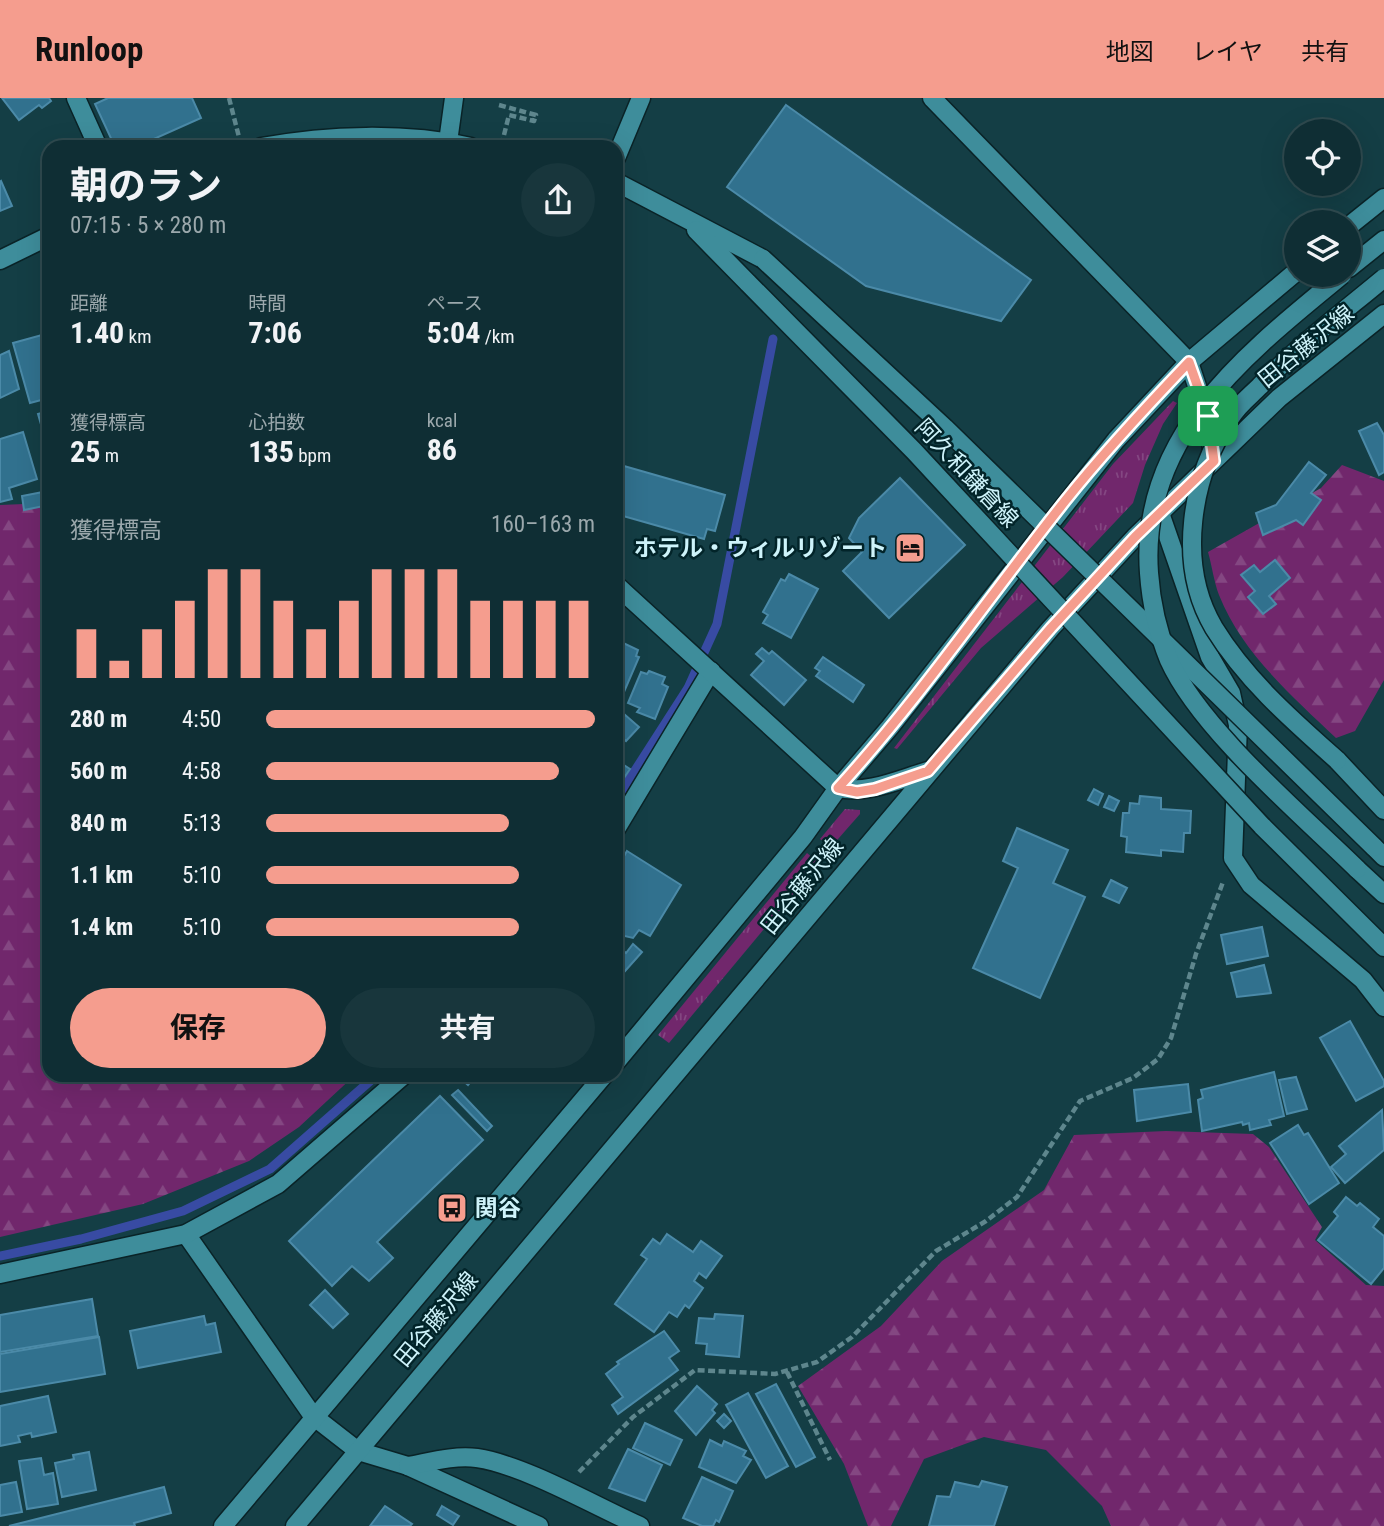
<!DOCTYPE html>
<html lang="ja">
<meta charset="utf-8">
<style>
body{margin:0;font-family:"Roboto Condensed","Noto Sans JP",sans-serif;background:#18363c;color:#f1f3f6;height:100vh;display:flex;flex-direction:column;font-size:26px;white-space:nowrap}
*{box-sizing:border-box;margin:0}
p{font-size:23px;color:#9ba8ac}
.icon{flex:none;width:38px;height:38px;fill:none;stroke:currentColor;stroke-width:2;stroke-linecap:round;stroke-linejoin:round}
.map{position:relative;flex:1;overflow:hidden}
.drawer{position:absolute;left:42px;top:42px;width:581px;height:942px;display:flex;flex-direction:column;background:#0f2e34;border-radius:21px;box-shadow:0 7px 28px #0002,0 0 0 2px #2f4a4f}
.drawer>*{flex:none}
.fabs{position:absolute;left:1284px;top:21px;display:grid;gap:14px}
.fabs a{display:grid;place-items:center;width:77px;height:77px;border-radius:50%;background:#0f2e34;box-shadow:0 7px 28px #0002,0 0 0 2px #2f4a4f;font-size:35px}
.pin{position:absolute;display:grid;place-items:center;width:60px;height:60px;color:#fff;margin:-30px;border-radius:14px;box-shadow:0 4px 10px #0006}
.round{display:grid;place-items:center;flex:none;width:74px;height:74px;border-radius:37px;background:#18363c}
.head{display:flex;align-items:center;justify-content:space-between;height:119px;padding:0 28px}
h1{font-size:38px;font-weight:700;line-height:52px}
.stats{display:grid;grid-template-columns:repeat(3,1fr);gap:10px;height:119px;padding:7px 28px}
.stats div{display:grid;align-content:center}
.stats b{font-size:30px;font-weight:700}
.stats small{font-size:19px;font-weight:400}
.stats p{font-size:19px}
.chart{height:196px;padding:14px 28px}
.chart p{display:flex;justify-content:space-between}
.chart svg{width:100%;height:126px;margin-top:7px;stroke:#f59d8e;stroke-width:6}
.primary-button{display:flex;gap:14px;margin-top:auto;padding:14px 28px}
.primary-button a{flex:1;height:80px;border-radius:42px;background:#f59d8e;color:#111;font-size:28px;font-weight:700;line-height:80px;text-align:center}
.primary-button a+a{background:#18363c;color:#f1f3f6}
ul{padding:0 28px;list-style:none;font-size:23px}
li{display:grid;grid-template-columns:112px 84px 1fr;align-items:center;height:52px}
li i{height:18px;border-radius:9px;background:#f59d8e}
header{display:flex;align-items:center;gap:42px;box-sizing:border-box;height:98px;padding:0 35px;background:#f59d8e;color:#111}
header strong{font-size:33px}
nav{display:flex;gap:38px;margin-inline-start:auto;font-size:24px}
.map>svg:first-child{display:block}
.grass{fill:url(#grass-tufts)}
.forest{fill:url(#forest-firs)}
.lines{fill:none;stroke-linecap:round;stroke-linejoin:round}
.stream{stroke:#384ba3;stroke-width:9}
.building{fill:#31718e;stroke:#4b8aa8;stroke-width:2}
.minor-casing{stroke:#0a2327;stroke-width:21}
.secondary-casing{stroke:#0a2327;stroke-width:21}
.path{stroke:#5e868d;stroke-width:4.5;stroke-dasharray:7 3.5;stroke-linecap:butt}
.minor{stroke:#3e8d9b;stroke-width:18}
.secondary{stroke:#3e8d9b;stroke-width:18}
.secondary-bridge-casing{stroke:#0a2327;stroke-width:21;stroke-linecap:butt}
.secondary-bridge{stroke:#3e8d9b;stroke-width:18}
.route-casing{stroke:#fff;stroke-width:14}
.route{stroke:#f59d8e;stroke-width:9}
.labels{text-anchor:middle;stroke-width:5;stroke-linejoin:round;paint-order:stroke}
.street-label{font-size:23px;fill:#cef3fa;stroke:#022429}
.poi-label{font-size:23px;font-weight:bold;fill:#cef3fa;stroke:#022429;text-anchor:end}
</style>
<header>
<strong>Runloop</strong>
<nav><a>地図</a><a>レイヤ</a><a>共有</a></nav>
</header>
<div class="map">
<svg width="1384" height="1428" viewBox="0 0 1384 1428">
<defs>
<pattern id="grass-tufts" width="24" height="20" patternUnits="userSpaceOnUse" patternTransform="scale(1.75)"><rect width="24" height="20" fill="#71276c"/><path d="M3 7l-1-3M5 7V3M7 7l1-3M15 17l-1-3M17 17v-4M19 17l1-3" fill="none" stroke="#844782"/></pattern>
<pattern id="forest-firs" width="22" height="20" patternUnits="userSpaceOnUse" patternTransform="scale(1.75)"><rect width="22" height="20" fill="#71276c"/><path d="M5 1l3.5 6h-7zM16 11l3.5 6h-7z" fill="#844782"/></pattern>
</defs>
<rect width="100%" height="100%" fill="#143e45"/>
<!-- grass -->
<g class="grass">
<polygon points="1173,303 1177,305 1163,326 1145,367 1133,405 1063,479 981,550 897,651 894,650 1113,366"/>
<polygon points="845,711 860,712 860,716 831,749 820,741"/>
<polygon points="807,755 819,765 669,945 658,937"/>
</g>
<!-- forest -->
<g class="forest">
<path d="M1342 367 1384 383V582L1355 633 1336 640C1292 598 1242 555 1219 497 1214 484 1212 468 1208 454L1321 390Z"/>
<polygon points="49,405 49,976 355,977 299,1029 249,1063 143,1106 0,1139 0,407"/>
<polygon points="1166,1033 1253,1036 1269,1049 1322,1129 1315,1142 1366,1187 1384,1188 1384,1428 1111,1428 1102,1408 1046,1352 984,1339 924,1361 891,1428 868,1428 844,1366 798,1288 881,1228 942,1163 1044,1092 1074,1037"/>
</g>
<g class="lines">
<!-- stream -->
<g class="stream">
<polyline points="616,702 688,590 717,526 773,241"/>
<polyline points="0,1158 81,1141 183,1113 270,1071 378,976"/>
</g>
</g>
<!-- building -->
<g class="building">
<polygon points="2,0 49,0 51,3 42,10 39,7 19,22"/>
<polygon points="108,0 192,0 201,20 136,49 115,49 95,6"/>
<polygon points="786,7 1031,182 1001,223 866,188 727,89"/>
<polygon points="1,83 12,108 0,113 0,84"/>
<polygon points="49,235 49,300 30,305 13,245"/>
<polygon points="9,253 19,291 0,300 0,257"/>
<polygon points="49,313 49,328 42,330 38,316"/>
<polygon points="1377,325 1384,337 1384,374 1379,377 1359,333"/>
<polygon points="23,334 37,381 9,390 12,401 0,404 0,341"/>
<polygon points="1309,364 1326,377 1311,395 1321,402 1303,427 1296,422 1263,437 1256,415 1276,407"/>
<polygon points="617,366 725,397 715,433 707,431 704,441 616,416"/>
<polygon points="900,380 965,447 889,520 843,473 862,454 849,440 859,420"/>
<polygon points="48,393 49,407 24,412 22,398"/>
<polygon points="1275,462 1290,480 1269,498 1276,506 1263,516 1248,499 1255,493 1241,477 1254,467 1260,474"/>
<polygon points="789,476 818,491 791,540 763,525 768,517 763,514 781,481 785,483"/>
<polygon points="619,543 638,552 636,558 639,559 624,594 616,591"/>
<polygon points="762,550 769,556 772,553 806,582 784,607 751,577 764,563 756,556"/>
<polygon points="823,559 864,587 853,604 816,578 820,573 815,570"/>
<polygon points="649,573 665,579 662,586 668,589 655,621 637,614 640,610 628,605 641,574 647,576"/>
<polygon points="616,609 639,629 626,643 616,634"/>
<polygon points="616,662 630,671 616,692"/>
<polygon points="1094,691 1103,696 1098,707 1088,702"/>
<polygon points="1109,698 1119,703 1114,713 1104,709"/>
<polygon points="1140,698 1161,700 1161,711 1191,713 1190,735 1184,735 1183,754 1161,752 1161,758 1126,754 1127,739 1121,738 1123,715 1129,715 1130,705 1139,706"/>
<polygon points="1017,730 1068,752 1053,785 1085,799 1040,900 973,870 1018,770 1003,763"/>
<polygon points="627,753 681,787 650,838 639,832 633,840 616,836 616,772"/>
<polygon points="1111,782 1127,790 1119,805 1103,798"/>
<polygon points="1262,829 1268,858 1227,866 1221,837"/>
<polygon points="616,846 626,855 633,846 642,854 618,881"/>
<polygon points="1264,867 1271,895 1237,899 1231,875"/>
<polygon points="1350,923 1384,983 1384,988 1356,1003 1320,940"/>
<polygon points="1274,974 1284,1018 1269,1022 1271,1027 1250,1032 1249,1025 1243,1027 1242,1024 1202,1033 1198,1002 1203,1000 1201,992"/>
<polygon points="456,976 477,976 468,987"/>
<polygon points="1296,979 1307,1011 1287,1016 1279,982"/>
<polygon points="1188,986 1191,1014 1137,1023 1134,992"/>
<polygon points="458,992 492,1028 487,1033 452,997"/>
<polygon points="440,998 483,1042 377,1144 393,1160 369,1183 352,1168 332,1188 289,1143"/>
<polygon points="1382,1012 1384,1052 1345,1085 1331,1069 1346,1056 1339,1048"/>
<polygon points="1298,1027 1304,1037 1308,1035 1339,1085 1309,1106 1270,1045"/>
<polygon points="1346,1099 1357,1108 1360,1105 1379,1121 1373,1129 1384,1138 1384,1170 1371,1186 1318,1142 1338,1118 1334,1114"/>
<polygon points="667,1136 693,1154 701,1143 722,1158 706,1180 699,1175 694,1183 703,1190 689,1210 685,1207 677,1219 669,1214 654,1234 615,1206 647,1161 641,1157 653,1141 660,1146"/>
<polygon points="325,1192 348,1216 333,1230 310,1207"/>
<polygon points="92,1201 98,1238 0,1254 0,1217"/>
<polygon points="715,1216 743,1218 739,1259 706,1256 707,1246 696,1245 699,1220 714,1221"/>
<polygon points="204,1218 206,1227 215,1225 221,1254 138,1270 130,1233"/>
<polygon points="664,1233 679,1253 669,1260 678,1272 618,1316 612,1307 623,1299 606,1276 619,1266 617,1264"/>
<polygon points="99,1239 105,1276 0,1294 0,1256"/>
<polygon points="776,1286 815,1359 796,1369 756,1296"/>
<polygon points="697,1288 717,1306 712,1312 715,1315 696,1337 675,1313"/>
<polygon points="748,1295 788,1368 766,1380 726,1307"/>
<polygon points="48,1298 56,1334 32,1339 31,1335 18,1338 20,1344 0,1348 0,1308"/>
<polygon points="724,1316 731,1323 724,1330 717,1323"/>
<polygon points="645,1325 682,1342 670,1367 633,1350"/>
<polygon points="710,1342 722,1348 724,1343 746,1353 743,1358 751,1362 736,1385 699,1369"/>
<polygon points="628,1351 662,1367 645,1403 609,1390"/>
<polygon points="89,1354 96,1392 62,1399 55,1365 74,1361 73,1357"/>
<polygon points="41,1360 44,1377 53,1375 58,1406 27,1411 19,1363"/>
<polygon points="702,1379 733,1393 719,1424 716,1422 713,1428 702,1428 683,1420"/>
<polygon points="982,1383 1007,1389 994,1428 929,1428 937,1398 950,1399 955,1384 979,1389"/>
<polygon points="16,1384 22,1414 0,1418 0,1387"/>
<polygon points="164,1389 171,1415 134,1425 135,1428 9,1428"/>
<polygon points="385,1408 412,1426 410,1428 370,1428"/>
<polygon points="442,1408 459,1418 453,1427 437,1417"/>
</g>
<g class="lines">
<!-- minor casing -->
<g class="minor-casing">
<g id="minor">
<polyline points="76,0 98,49"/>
<polyline points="448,44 454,0"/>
<polyline points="1160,415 1210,559 1231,595 1238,627 1233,760 1251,787 1363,882 1384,909"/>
<polyline points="616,731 711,573"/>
<polyline points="186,1136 313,1318 358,1353 408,1368 539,1428"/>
<polyline points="0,1176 186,1136 278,1086 405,976"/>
<path d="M408 1368C430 1364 454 1357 477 1360 524 1367 595 1408 640 1428"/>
</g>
</g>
<!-- secondary casing -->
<g class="secondary-casing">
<g id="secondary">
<polyline points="932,0 1189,264 1207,318 1213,358"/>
<path d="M261 49C328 37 404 34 471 49"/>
<polyline points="616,60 641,0"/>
<polyline points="616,84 763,161"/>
<polyline points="1349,128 1384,100"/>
<polyline points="696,132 748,185"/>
<polyline points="0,162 49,138"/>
<polyline points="1349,170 1384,142"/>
<path d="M616 487 838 690C869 696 897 682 928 673"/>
<polyline points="1337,662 1384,712"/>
<polyline points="1262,728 1384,849"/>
<polyline points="1374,749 1384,759"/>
<polyline points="1357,771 1384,796"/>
<polyline points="616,964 803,739 838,690 890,629 1116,342 1189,264 1297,173"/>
<polyline points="223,1428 605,976"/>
<polyline points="295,1428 1051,530 1135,439 1279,300 1384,216"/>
</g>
</g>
<!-- path -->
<g class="path">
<polyline points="229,0 240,43"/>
<polyline points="499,7 536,17 534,23 509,17 501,49"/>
<polyline points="787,1274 830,1362"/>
<polyline points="579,1374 633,1319 695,1272 775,1276 817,1264 852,1239 936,1153 986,1123 1017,1099 1080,1003 1133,980 1158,961 1171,940 1196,856 1223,784"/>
</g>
<!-- minor -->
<use href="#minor" class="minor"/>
<!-- secondary -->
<use href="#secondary" class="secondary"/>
<!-- secondary-bridge casing -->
<g class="secondary-bridge-casing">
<g id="secondary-bridge">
<polyline points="763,161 945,330 1374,749"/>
<path d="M1342 177C1247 255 1139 338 1149 475 1151 504 1158 535 1169 562 1200 631 1302 717 1357 771"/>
<polyline points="748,185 914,353 1262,728"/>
<path d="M1337 662C1292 622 1246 582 1214 530 1176 466 1191 377 1231 319 1238 307 1250 298 1260 288 1298 248 1342 215 1384 180"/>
</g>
</g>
<!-- secondary-bridge -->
<use href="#secondary-bridge" class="secondary-bridge"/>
</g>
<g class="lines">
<!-- route casing -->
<g class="route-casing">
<path id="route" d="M1189 264 1208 318 1214 363 1135 439 1051 530 928 673 875 691 857 694 838 690C920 600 989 499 1065 403 1104 354 1146 309 1189 264Z"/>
</g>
<!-- route -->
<use href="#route" class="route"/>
</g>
<!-- icons -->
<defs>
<g id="hotel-square" transform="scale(1.575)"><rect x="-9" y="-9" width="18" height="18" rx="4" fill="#f59d8e" stroke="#022429"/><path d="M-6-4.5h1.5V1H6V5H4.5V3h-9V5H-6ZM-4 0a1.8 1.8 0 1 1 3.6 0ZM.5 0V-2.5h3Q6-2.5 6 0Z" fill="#111"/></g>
<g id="bus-square" transform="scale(1.575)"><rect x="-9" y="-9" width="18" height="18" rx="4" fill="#f59d8e" stroke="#022429"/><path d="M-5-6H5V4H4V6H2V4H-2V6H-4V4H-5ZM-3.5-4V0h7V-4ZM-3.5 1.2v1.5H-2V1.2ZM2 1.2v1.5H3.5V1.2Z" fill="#111"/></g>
</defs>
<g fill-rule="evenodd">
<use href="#hotel-square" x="910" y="450"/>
<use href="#bus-square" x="452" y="1110"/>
</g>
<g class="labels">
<!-- street labels -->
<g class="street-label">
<text transform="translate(1306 248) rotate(-39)" y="8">田谷藤沢線</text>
<text transform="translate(967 375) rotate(47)" y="8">阿久和鎌倉線</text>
<text transform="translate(802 788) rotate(-51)" y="8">田谷藤沢線</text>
<text transform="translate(436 1221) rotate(-50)" y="8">田谷藤沢線</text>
</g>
<!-- poi labels -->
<g class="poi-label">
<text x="887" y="458">ホテル・ウィルリゾート</text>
<text x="475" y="1118" text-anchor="start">関谷</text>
</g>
</g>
</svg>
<div class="fabs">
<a><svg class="icon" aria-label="locate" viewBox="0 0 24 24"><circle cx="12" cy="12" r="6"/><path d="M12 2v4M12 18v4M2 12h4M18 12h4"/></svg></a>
<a><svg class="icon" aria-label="layers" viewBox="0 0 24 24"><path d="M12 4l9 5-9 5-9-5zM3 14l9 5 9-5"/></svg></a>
</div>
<div class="pin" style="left:1208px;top:318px;background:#1e9e55"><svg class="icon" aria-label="arrive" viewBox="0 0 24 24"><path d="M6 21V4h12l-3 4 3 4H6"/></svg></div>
<section class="drawer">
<div class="head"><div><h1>朝のラン</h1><p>07:15 · 5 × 280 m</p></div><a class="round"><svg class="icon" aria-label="share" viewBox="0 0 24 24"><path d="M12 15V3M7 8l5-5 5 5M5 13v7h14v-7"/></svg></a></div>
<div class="stats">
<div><p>距離</p><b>1.40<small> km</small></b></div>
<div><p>時間</p><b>7:06</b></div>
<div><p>ペース</p><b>5:04<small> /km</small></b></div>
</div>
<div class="stats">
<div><p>獲得標高</p><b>25<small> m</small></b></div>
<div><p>心拍数</p><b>135<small> bpm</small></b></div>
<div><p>kcal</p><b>86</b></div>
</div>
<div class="chart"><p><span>獲得標高</span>160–163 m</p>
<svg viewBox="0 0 160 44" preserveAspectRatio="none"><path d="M5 44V27M15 44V38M25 44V27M35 44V17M45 44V6M55 44V6M65 44V17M75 44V27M85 44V17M95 44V6M105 44V6M115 44V6M125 44V17M135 44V17M145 44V17M155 44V17"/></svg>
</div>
<ul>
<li><b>280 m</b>4:50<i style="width:100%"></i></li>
<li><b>560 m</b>4:58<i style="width:89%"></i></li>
<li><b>840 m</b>5:13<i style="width:74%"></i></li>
<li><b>1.1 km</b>5:10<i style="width:77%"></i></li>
<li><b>1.4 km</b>5:10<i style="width:77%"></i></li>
</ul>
<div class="primary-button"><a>保存</a><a>共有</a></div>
</section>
</div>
